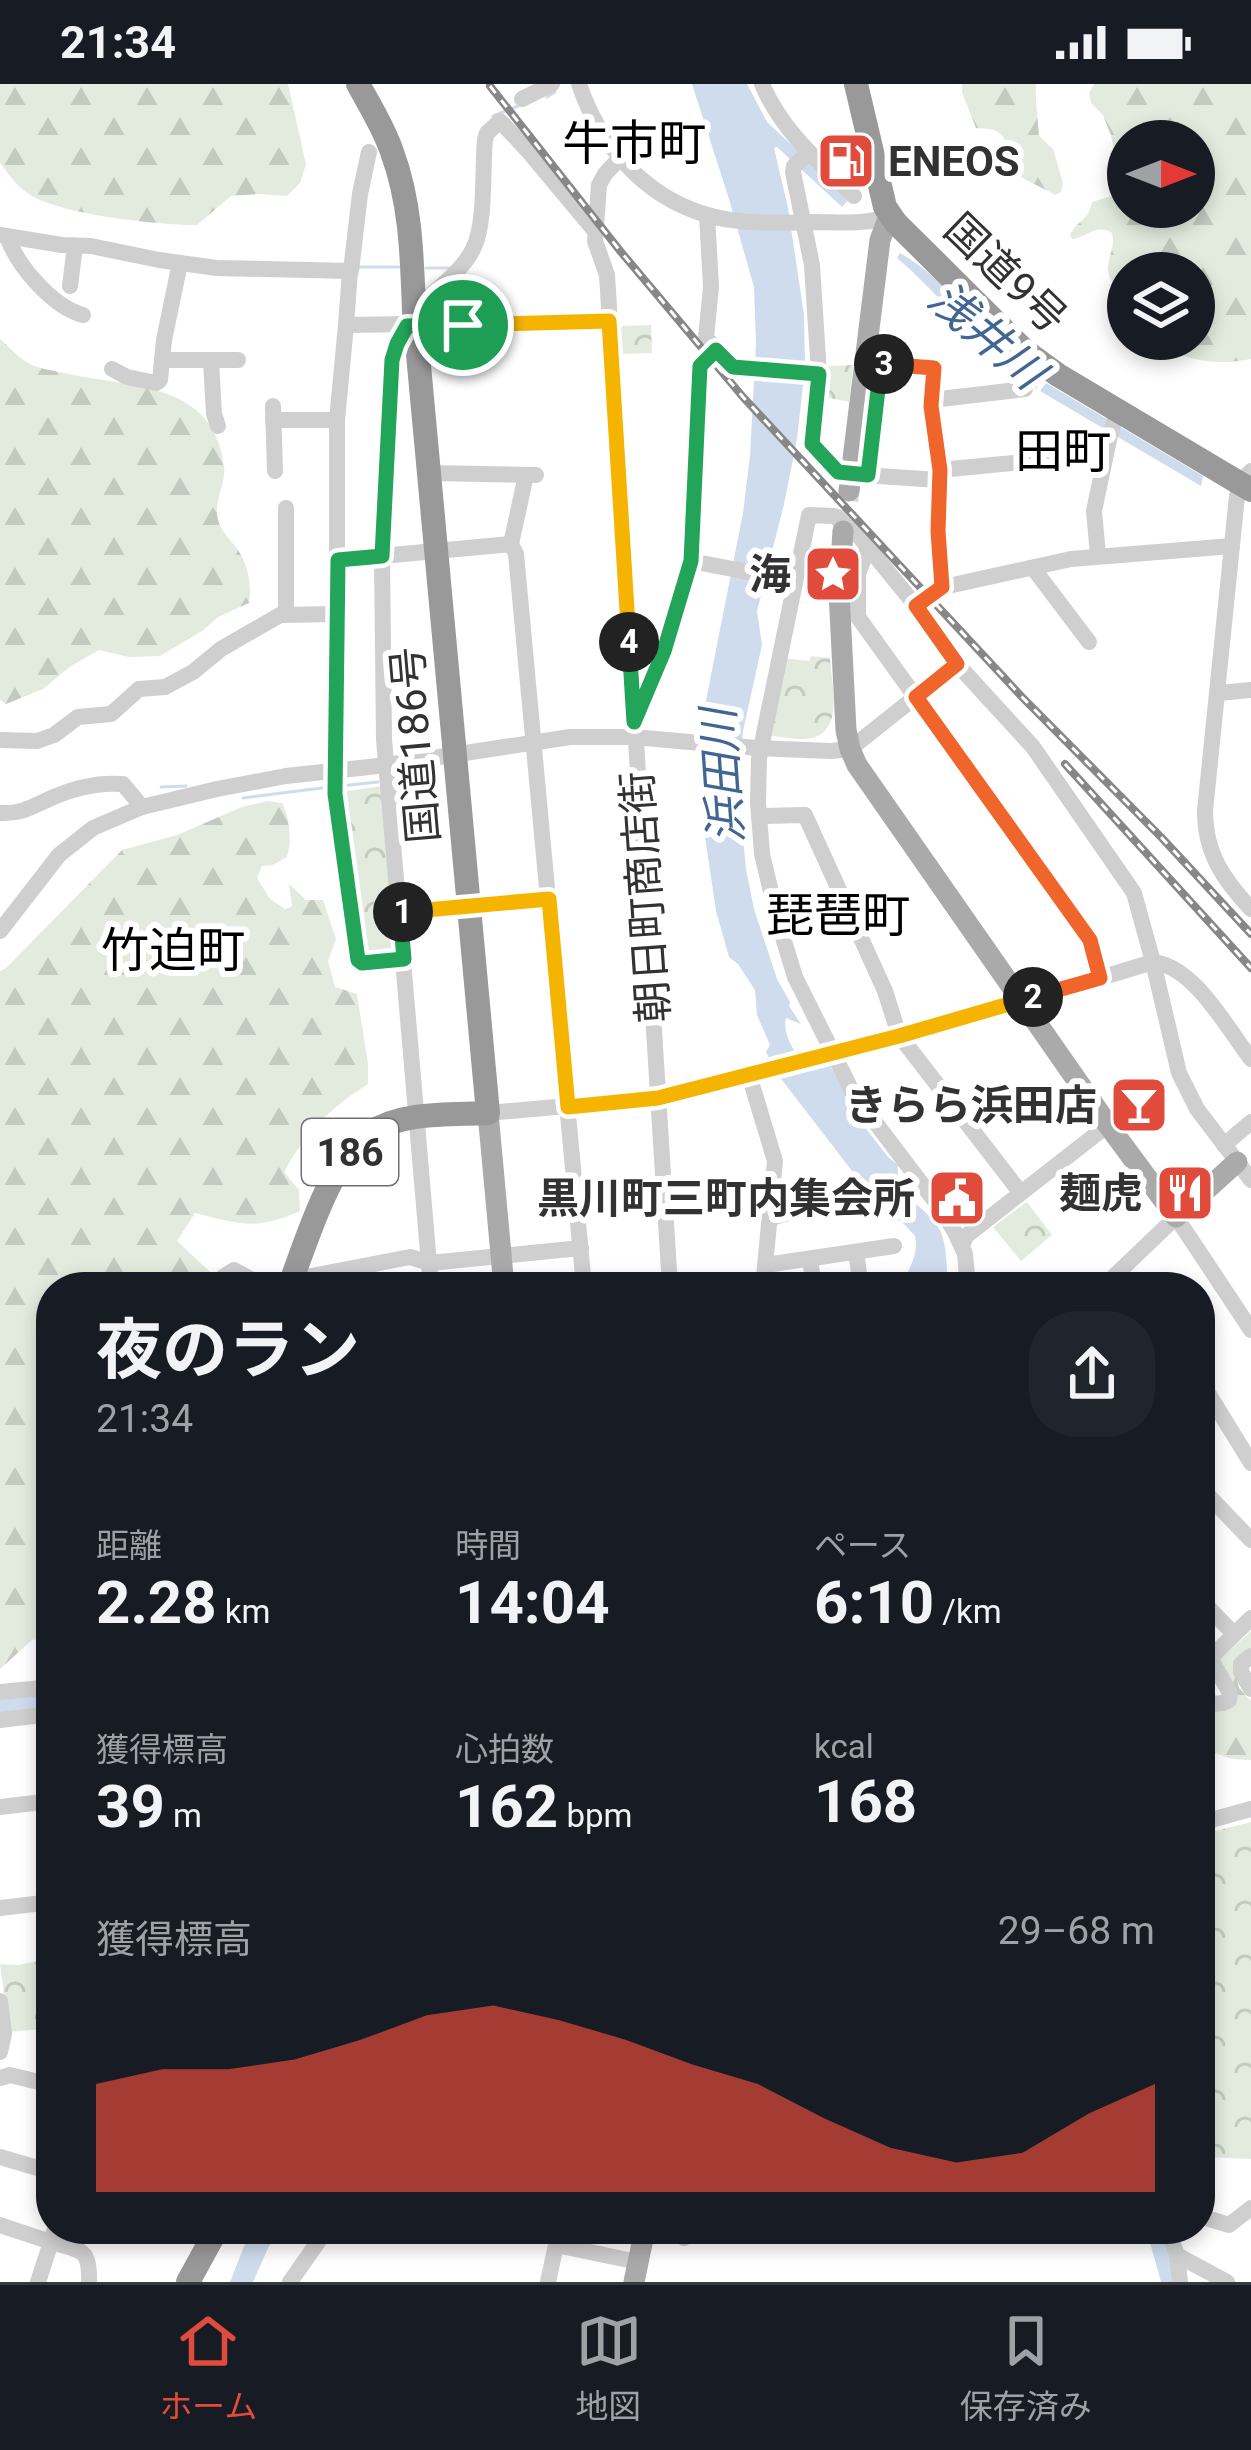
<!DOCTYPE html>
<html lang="ja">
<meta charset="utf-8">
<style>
body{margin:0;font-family:Roboto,"Noto Sans JP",sans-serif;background:#20242c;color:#f1f3f6;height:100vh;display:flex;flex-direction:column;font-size:45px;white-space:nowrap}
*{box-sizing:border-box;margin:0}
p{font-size:39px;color:#9ea1a6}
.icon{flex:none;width:66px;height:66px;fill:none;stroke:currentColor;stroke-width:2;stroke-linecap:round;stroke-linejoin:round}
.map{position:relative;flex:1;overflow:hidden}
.sheet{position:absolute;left:36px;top:1188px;width:1179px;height:972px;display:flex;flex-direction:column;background:#171b24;border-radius:48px;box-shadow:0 6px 18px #0003}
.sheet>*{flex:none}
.needle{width:78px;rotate:90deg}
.tools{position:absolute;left:1107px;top:36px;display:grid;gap:24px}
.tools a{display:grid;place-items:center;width:108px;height:108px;border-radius:50%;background:#171b24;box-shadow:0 6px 18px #0003;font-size:60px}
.pin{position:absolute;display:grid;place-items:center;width:102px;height:102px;color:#fff;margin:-51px;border:6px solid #fff;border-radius:50%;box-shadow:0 3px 12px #0007}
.km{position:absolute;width:60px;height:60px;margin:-30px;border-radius:50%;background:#222;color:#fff;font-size:33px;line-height:60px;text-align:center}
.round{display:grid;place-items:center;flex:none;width:126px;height:126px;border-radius:48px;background:#20242c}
.summary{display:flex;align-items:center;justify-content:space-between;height:204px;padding:0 60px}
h1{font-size:66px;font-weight:700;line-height:90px}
.stats{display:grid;grid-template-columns:repeat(3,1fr);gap:18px;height:204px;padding:12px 60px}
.stats div{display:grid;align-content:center}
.stats b{font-size:60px;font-weight:700}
.stats small{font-size:33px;font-weight:400}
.stats p{font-size:33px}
.chart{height:336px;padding:24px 60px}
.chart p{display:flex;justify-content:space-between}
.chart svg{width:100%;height:216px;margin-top:12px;fill:#e14b3c;opacity:.7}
.status{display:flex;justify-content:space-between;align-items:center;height:84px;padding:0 60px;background:#171b24;direction:ltr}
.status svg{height:33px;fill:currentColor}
.dock{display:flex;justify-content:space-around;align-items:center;height:168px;border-top:3px solid #363941;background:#171b24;font-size:33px;color:#9ea1a6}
.dock a{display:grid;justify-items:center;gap:6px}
.dock .current{color:#e14b3c}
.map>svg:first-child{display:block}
.forest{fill:url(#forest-firs)}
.park{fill:url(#park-crowns)}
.water{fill:#cfdced}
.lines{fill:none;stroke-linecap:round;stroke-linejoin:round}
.stream{stroke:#cfdced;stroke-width:3}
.river{stroke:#cfdced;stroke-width:21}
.major-tunnel{stroke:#d6d6d6;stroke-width:21;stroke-dasharray:21 10;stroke-linecap:butt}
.minor{stroke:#cfcfcf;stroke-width:16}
.major{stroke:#aaa;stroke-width:21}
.highway{stroke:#999;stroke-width:24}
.rail-casing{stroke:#878787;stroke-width:8}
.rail{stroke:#fff;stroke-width:3;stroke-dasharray:9;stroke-linecap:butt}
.minor-bridge{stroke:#cfcfcf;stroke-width:16}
.split-1-casing{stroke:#fff;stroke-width:24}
.split-2-casing{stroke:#fff;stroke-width:24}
.split-3-casing{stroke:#fff;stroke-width:24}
.split-4-casing{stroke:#fff;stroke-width:24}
.split-5-casing{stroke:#fff;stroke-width:24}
.split-1{stroke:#22a559;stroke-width:15}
.split-2{stroke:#f5b400;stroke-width:15}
.split-3{stroke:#f0652b;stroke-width:15}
.split-4{stroke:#22a559;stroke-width:15}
.split-5{stroke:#f5b400;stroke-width:15}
.labels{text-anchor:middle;stroke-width:12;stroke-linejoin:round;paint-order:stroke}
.shield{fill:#fff;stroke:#707070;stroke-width:3}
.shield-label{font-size:39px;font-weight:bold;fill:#323232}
.poi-label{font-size:42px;font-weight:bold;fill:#323232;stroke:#fff;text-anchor:end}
.street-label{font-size:42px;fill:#323232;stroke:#fff}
.water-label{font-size:45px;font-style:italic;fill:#416694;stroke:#fff}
.quarter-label{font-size:48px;fill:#000;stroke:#fff}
</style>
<div class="status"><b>21:34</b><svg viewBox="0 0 49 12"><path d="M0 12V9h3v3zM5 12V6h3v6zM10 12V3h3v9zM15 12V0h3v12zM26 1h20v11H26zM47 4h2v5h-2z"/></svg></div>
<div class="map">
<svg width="1251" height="2198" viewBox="0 0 1251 2198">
<defs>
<pattern id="forest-firs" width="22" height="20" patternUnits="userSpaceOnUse" patternTransform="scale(3)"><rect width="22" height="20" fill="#e3ebde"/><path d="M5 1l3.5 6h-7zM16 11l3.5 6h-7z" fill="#c3cabf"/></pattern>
<pattern id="park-crowns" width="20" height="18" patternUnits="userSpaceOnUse" patternTransform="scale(3)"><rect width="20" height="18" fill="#e3ebde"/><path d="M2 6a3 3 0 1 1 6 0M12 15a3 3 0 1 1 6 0" fill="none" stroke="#c3cabf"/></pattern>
</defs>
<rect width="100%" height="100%" fill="#fff"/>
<!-- forest -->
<g class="forest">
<path d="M0 0H288L306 80 300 99 287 112 258 110 231 112 197 141C159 141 56 131 26 108 16 101 8 89 0 79Z"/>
<path d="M962 0H1036C1035 18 1038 34 1039 52L1053 65 1063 99 1061 108 1055 111C1044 104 1017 93 1009 85 1000 73 1014 56 996 47 990 44 983 45 976 44L962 8Z"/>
<path d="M1094 0H1251V275C1218 282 1182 278 1156 255H1194V189H1128V218C1119 208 1106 196 1108 181 1110 168 1115 163 1112 149 1096 139 1087 154 1072 155L1070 151C1077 136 1088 138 1092 118L1111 112 1126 124 1194 123V57H1150L1146 50 1139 49 1133 52 1132 57H1128L1127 80 1117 83 1111 51 1103 31 1091 19 1089 9Z"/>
<path d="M0 255C9 263 18 273 28 279 38 285 52 286 64 289 128 304 214 296 224 382 226 398 217 411 217 427 217 445 229 453 238 466 248 480 252 503 249 519L218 533 202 547 160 572 129 573 99 566 71 582 43 605 6 620 0 616Z"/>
<path d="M268 717 282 719C290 734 292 757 287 773L273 781 262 782 257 794 270 815 285 825 292 822 289 800 306 816H323L336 855 328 877 335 903 357 910 368 980V1000C329 1025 306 1048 284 1088L299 1106 300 1127C255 1147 240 1140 195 1129L177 1157 219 1196 221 1203H51V1553L32 1556 0 1585V887L6 884 122 766 177 751 242 723Z"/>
<polygon points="1251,1547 1251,1568 1235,1587 1239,1604 1251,1617 1251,1676 1231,1675 1200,1663 1200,1628 1231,1622 1217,1578"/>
</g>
<!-- park -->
<g class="park">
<polygon points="651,241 652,269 618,270 618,242"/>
<polygon points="853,281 849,318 825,313 826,282"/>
<path d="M811 572 830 574C831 598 845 646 812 654 800 657 784 653 772 652L783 574 809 577Z"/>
<polygon points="383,702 398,868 365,876 340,708"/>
<polygon points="1027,1118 1052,1151 1021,1177 993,1143"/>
<polygon points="1251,1738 1251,2075 1200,2073 1200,1751"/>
<polygon points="51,1874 51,1944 9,1948 0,1880 18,1881"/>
</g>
<!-- water -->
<g class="water">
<path d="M692 0H747L767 38 849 115 842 123 777 63 774 64 788 124 804 231 805 283 797 355 784 420 757 527 762 561 743 647 738 701 746 785 754 825 777 895 790 918 789 922 801 940 786 934C783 946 789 958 795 968L828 978 843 1005 868 1040 867 1046 888 1073 898 1081C894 1111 925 1122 938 1143 948 1159 946 1183 948 1201L951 1203H900C908 1186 919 1172 915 1152L901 1137 889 1135 779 992 766 968 770 961 757 931 755 906 738 880 729 873 716 827 703 739 699 652 743 429 750 372 756 259 754 203 729 115Z"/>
<path d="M900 169C952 198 990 260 1041 296L1036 305C982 270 946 215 897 174Z"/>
<polygon points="1046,299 1203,392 1201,402 1040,307"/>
<polygon points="255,2145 283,2145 269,2162 253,2198 230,2198 247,2155"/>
</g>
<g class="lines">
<!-- stream -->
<g class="stream">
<polyline points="547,13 555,8"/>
<polyline points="493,32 518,22"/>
<polyline points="357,183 400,183"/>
<polyline points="426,184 450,184"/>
<polyline points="340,702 378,698"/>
<polyline points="161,703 186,702"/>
<polyline points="243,714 330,703"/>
</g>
<!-- river -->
<g class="river">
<polyline points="0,1620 51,1615"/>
<polyline points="1157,2145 1172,2198"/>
</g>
<!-- major-tunnel -->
<polyline class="major-tunnel" points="843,447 849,407"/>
<!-- minor -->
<g class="minor">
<path d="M579 0C599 59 642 111 704 130 738 141 780 139 815 138 839 138 867 141 889 132"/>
<path d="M762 0C782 47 818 77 854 112"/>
<polyline points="522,15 552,0"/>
<polyline points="620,74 605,90 599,101 595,157 607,191 670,1203"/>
<polyline points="707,131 711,203 706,254 733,283 819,290 812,181 793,88 794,82 809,69"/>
<polyline points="0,151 62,161 91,162 159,176 217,184 351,187 360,110 369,68"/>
<path d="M7 152C17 182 53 223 83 231"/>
<polyline points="350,187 346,241 609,237"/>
<polyline points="70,202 75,162"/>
<path d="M414 227C433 207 463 188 474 163 486 137 482 86 485 56L487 49 500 37 529 68 595 147"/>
<polyline points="407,241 397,260 392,276 386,353 382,472 384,655 431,1203"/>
<polyline points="162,276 238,276"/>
<polyline points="211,277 214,330 218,342"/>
<polyline points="112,285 127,293 156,299 160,296 164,256 180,179"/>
<polyline points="819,290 813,360 838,388"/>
<polyline points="932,316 1025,305"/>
<polyline points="273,322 275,387"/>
<polyline points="273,336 337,336"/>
<polyline points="939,386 1106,370"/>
<path d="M1251 387 1240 399 1237 412 1205 727C1205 769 1223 795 1251 825"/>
<polyline points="430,389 536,391"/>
<polyline points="863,391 939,396 931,322 934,284 864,278"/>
<polyline points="868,391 881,280"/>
<polyline points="939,396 938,447 942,503"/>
<polyline points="511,460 526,391"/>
<polyline points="868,464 858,490 858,533 1090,856 1100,894"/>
<polyline points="1098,471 1094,427 1110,351 1118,325"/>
<polyline points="338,476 511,460 516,470 584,1203"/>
<polyline points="691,477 794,497"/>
<polyline points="1033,484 1089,558"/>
<polyline points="916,522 939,504 1071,475 1232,462"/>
<polyline points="286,530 286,424"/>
<polyline points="337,530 335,710 358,876 362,879 404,875"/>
<polyline points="1218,609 1251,606"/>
<polyline points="637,633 664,567 691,477 700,282 715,265"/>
<polyline points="0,656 37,657 54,651 78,633 111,630 139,605 165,603 193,588 221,565 280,531 337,530 337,336 346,241"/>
<path d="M0 729C20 730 30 724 47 716 70 705 97 698 123 700L142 723"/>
<polyline points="759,732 805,731 885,907 899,951 1020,1108"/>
<polyline points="400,828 549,815"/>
<polyline points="0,847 59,771 93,744 142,723 217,705 286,692 387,681 570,653 634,653 756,664 831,667 850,665 957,580"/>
<polyline points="749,991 775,1077 763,1203"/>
<path d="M488 1029 658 1014 997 925 1153 878C1194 882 1227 944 1251 975"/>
<polyline points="1224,1061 1251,1038"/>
<polyline points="771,1134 825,1118"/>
<polyline points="962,1162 966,1152 1108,1041"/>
<polyline points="856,1168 861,1203"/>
<polyline points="810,1175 814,1203"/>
<polyline points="766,1181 894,1162"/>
<polyline points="291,1196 410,1173 430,1179 581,1164"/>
<polyline points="225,1203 223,1193 234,1186 265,1203"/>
<polyline points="968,1203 965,1170 955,1148 940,1124 853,1009 795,893 778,837 762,770 758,718 759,674 809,431 834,432 858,451 916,522 957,580 1033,663 1134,809 1153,878 1179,989 1197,1025 1251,1096"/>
<polyline points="1103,1203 1176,1133 1251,1246"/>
<polyline points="1200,1296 1251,1379"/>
<polyline points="1200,1403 1251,1456"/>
<polyline points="1200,1515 1234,1550"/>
<polyline points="1251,1572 1241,1580 1241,1588 1251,1605"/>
<polyline points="1200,1584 1251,1534"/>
<polyline points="0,1608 51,1603"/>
<polyline points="1200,1621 1223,1619 1229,1616 1230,1609 1210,1574"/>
<polyline points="0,1636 51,1630"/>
<polyline points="0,1723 51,1717"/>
<polyline points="1200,1739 1251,1725"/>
<polyline points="0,1824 51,1818"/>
<polyline points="0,1917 4,1950 0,1968"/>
<polyline points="0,1994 10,1991 51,2001"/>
<polyline points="0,2073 51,2088"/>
<polyline points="1200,2132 1229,2141 1251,2124"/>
<polyline points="0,2141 51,2158 38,2198"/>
<path d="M55 2145 51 2158C81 2167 90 2163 89 2198"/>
<polyline points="1168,2145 1177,2171 1180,2198"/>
<polyline points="684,2154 686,2145"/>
<polyline points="1177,2171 1227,2198"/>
<polyline points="290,2198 327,2145"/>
<polyline points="548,2198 556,2161 638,2178"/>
</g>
<!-- major -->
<g class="major">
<polyline points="849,407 880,156 889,132"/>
<polyline points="843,447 839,508 846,646 850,665 857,681 1108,1041 1176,1133 1237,1078"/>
<polyline points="488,1029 504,1203"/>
<polyline points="634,2198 645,2145"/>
</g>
<!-- highway -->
<g class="highway">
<polyline points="856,0 885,123 896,139 1025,267 1058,291 1251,406"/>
<path d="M289 1203C306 1159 330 1075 370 1049 403 1027 451 1031 488 1029L414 227C412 173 411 119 392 68 384 44 370 22 358 0"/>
<polyline points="188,2198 217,2145"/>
</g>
<!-- rail casing -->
<g class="rail-casing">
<g id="rail">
<polyline points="490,2 621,168 743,313 1022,613 1161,753 1251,850"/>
<polyline points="1065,680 1251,884"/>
</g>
</g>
<!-- rail -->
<use href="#rail" class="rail"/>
<!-- minor-bridge -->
<polyline class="minor-bridge" points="838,388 863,391"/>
</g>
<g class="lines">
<!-- split-1 casing -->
<g class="split-1-casing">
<polyline id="split-1" points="403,828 400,828 404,875 362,879 358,876 335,710 338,476 382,472 392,276 397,260 407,242 463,241"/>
</g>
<!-- split-2 casing -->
<g class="split-2-casing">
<polyline id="split-2" points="403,828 549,815 568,1023 658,1014 899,952 1033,913"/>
</g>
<!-- split-3 casing -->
<g class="split-3-casing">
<polyline id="split-3" points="884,280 934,284 931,322 940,386 938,447 942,503 916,522 957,580 916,613 1090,856 1100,894 1033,913"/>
</g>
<!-- split-4 casing -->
<g class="split-4-casing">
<polyline id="split-4" points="629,558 634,638 664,567 691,477 700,282 716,266 733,283 819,290 812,360 838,388 868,391 881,280 884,280"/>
</g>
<!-- split-5 casing -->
<g class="split-5-casing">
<polyline id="split-5" points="463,241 609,237 629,558"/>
</g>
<!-- split-1 -->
<use href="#split-1" class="split-1"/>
<!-- split-2 -->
<use href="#split-2" class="split-2"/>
<!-- split-3 -->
<use href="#split-3" class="split-3"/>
<!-- split-4 -->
<use href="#split-4" class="split-4"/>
<!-- split-5 -->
<use href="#split-5" class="split-5"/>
</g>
<!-- icons -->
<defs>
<g id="fuel-square" transform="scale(3)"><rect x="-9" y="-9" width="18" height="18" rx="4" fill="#e14b3c" stroke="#fff"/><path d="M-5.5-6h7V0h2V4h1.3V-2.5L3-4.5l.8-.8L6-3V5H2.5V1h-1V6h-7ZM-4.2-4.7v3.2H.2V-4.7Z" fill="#fff"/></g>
<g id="sight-square" transform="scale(3)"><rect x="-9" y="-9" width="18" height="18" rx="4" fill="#e14b3c" stroke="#fff"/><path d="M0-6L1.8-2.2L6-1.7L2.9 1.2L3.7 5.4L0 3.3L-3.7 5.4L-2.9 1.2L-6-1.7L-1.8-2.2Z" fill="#fff"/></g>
<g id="bar-square" transform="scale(3)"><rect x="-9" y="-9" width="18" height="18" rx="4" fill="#e14b3c" stroke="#fff"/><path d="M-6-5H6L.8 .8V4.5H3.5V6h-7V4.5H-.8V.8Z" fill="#fff"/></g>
<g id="restaurant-square" transform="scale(3)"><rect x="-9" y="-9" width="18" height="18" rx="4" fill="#e14b3c" stroke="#fff"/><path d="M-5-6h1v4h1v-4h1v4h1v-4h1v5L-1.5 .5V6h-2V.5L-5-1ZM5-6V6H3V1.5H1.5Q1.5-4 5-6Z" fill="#fff"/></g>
<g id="civic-square" transform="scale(3)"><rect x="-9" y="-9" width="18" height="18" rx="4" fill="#e14b3c" stroke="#fff"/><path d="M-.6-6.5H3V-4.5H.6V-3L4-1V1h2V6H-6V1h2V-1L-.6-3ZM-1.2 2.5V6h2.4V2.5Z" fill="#fff"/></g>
</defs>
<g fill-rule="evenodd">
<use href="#fuel-square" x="846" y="77"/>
<use href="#sight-square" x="833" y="490"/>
<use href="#bar-square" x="1139" y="1021"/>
<use href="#restaurant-square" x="1185" y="1109"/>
<use href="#civic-square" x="957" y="1114"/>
</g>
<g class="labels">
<!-- shield labels -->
<rect class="shield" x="302" y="1035" width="96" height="66" rx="9"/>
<g class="shield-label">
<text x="350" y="1082">186</text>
</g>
<!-- poi labels -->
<g class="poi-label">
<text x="888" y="92" text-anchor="start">ENEOS</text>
<text x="791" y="505">海</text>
<text x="1097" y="1036">きらら浜田店</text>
<text x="1143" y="1124">麺虎</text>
<text x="915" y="1129">黒川町三町内集会所</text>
</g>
<!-- street labels -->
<g class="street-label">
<text transform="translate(1006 189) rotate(44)" y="15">国道9号</text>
<text transform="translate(415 661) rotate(-95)" y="15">国道186号</text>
<text transform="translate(645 813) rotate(-94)" y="15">朝日町商店街</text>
</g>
<!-- water labels -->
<g class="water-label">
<text transform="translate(987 251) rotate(41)" y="16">浅井川</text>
<text transform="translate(722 692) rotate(-94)" y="16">浜田川</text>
</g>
<!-- quarter labels -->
<g class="quarter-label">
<text x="634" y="76">牛市町</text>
<text x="1063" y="384">田町</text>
<text x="838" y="848">琵琶町</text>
<text x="173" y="883">竹迫町</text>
</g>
</g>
</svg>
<div class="tools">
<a><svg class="needle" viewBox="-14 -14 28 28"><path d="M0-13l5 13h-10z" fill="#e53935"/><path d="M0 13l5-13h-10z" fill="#9ea1a6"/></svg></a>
<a><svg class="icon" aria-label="layers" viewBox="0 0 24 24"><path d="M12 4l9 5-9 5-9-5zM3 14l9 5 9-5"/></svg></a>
</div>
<div class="pin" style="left:463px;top:241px;background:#1e9e55"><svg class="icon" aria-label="arrive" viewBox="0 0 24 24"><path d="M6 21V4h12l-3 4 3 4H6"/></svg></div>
<b class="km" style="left:403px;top:828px">1</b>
<b class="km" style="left:1033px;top:913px">2</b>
<b class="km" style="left:884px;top:280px">3</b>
<b class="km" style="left:629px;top:558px">4</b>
<section class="sheet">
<div class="summary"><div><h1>夜のラン</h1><p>21:34</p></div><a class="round"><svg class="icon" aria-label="share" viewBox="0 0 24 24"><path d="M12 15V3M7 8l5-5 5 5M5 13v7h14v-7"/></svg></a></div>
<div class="stats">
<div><p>距離</p><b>2.28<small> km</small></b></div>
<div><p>時間</p><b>14:04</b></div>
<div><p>ペース</p><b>6:10<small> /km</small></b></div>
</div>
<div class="stats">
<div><p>獲得標高</p><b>39<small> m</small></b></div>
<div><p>心拍数</p><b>162<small> bpm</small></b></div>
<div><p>kcal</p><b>168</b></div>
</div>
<div class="chart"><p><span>獲得標高</span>29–68 m</p>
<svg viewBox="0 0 160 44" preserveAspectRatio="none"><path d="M0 44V22L10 19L20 19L30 17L40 13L50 8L60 6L70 9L80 13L90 18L100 22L110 29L120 35L130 38L140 36L150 28L160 22V44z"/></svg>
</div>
</section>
</div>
<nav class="dock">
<a class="current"><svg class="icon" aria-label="home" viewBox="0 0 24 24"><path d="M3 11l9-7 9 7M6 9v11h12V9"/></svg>ホーム</a>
<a><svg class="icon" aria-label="map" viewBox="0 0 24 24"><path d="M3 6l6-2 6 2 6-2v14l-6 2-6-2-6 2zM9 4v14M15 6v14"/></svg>地図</a>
<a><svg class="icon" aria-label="saved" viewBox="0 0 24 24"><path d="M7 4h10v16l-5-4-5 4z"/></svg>保存済み</a>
</nav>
